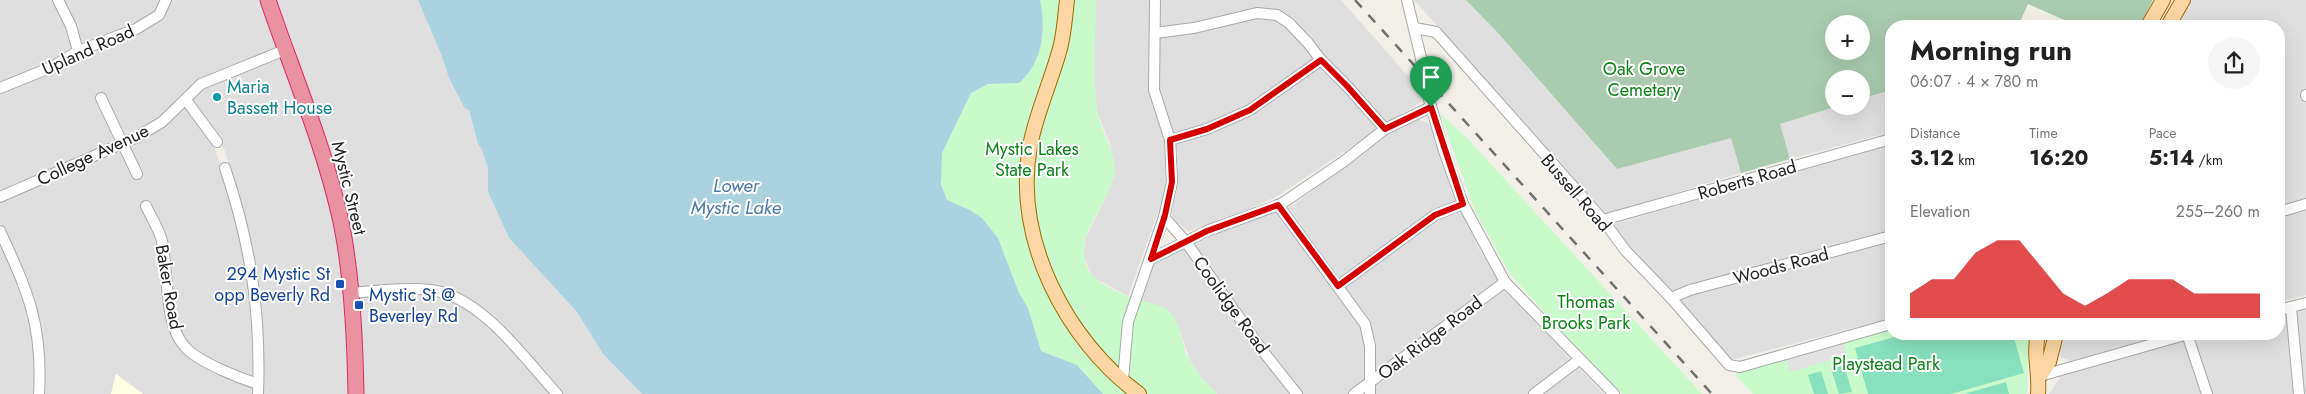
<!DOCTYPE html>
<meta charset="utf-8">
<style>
body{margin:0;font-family:Jost,sans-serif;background:#f6f6f6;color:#222;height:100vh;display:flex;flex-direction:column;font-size:19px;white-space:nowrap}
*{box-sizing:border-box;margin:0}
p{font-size:16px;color:#767676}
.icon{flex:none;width:28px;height:28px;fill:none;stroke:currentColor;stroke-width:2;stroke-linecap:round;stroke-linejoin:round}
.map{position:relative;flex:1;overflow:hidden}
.panel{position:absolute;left:1885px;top:20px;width:400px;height:320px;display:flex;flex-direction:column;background:#fff;border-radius:20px;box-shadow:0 5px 20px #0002}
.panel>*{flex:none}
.buttons{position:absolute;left:1825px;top:15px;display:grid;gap:10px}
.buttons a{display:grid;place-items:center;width:45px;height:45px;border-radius:50%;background:#fff;box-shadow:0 5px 20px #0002;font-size:25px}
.pin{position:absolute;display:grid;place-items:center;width:42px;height:42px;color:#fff;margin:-51px -21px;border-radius:50% 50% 50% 0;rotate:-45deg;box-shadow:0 0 5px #0007}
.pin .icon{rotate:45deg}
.round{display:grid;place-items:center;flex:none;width:52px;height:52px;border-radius:26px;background:#f6f6f6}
.overview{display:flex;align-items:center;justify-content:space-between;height:85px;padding:0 25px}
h1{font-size:28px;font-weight:700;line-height:38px}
.figures{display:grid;grid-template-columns:repeat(3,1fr);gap:8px;height:85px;padding:5px 25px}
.figures div{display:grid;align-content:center}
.figures b{font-size:21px;font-weight:700}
.figures small{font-size:14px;font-weight:400}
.figures p{font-size:14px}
.chart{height:140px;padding:10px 25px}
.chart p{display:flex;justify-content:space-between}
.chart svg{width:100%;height:90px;margin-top:5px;fill:#d40000;opacity:.7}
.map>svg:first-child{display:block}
.residential{fill:#e0dfdf}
.education{fill:#ffffe5}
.cemetery{fill:#aacbaf;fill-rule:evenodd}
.park{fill:#c8facc}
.pitch{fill:#88e0be}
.parking{fill:#e2e2e2}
.water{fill:#aad3df}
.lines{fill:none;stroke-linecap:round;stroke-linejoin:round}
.minor-casing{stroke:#a9a9a9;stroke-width:12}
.major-casing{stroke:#a06b00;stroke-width:16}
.highway-casing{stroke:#dc2a67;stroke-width:17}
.minor{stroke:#fff;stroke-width:10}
.major{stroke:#fcd6a4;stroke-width:14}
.highway{stroke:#e892a2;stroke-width:15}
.rail{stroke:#707070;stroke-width:2.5;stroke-dasharray:10 10;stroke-linecap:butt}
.minor-bridge-casing{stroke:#a9a9a9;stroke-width:12;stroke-linecap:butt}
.minor-bridge{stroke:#fff;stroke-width:10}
.route-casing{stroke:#fff;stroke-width:10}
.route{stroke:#d40000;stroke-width:6}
.culture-dot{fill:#0f9aa8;stroke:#fff;stroke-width:2}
.transit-dot{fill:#1a4fb4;stroke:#fff;stroke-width:2}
.labels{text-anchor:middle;stroke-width:4;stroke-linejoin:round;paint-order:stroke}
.street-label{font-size:18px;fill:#222;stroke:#fff}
.park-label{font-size:18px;fill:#0c8416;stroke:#fff}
.culture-label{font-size:18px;fill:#0d838f;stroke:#fff;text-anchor:start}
.transit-label{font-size:18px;fill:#164399;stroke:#fff;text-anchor:end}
.water-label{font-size:19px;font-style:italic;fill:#4a7aab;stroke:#fff}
</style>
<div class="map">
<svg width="2306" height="394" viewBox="0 0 2306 394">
<rect width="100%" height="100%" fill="#f2efe9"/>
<!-- residential -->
<g class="residential">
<polygon points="0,0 260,0 277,49 200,80 157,121 136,133 0,190"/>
<polygon points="275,0 418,0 441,54 449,78 465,109 469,110 478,144 482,150 488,168 488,192 509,238 577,312 603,354 642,394 364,394 328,151 314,104"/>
<polygon points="1095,0 1341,0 1423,93 1422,101 1274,198 1223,220 1188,231 1175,221 1163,199 1128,296 1093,277 1083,255 1086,237 1106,197 1114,175 1111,146 1097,112 1094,77"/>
<polygon points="1414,0 1466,0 1498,33 1617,169 1731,137 1741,173 1606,214"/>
<polygon points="2187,0 2306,0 2306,295 2279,302 2279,26 2172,26"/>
<polygon points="280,56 328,190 341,259 350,394 261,394 259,294 247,229 225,151 214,132 190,100 198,91 216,82"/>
<polygon points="1891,90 1891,132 1790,159 1780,124 1838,106 1861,106 1861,99"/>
<polygon points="188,107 212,141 234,206 242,240 253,318 254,394 143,394 116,374 111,394 43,394 44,347 40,322 27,282 0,222 0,203 150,135 169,122 182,109"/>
<polygon points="1416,119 1429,123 1478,247 1505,291 1604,394 1217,394 1201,378 1190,361 1180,330 1141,301 1155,262 1213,235 1294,204 1396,129"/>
<polygon points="1891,145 1891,318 1731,360 1610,225"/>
<polygon points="0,245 22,289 34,341 34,394 0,394"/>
<polygon points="2306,306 2306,394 2049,394 2061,376 2206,334 2279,334 2279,314"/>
<polygon points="2060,334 2167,334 2070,361 2061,357 2057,348"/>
</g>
<!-- education -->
<polygon class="education" points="116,374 143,394 111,394"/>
<!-- cemetery -->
<path class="cemetery" d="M1466 0H2153L2139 26H2078L2028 4 2018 26H1891V90L1861 99V79H1834V106H1838L1780 124 1790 159 1741 173 1731 138 1617 169 1498 33ZM1834 24H1861V51H1834Z"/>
<!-- park -->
<g class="park">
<path d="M1040 0H1096C1096 36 1092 74 1097 110 1100 133 1118 151 1114 175 1108 206 1073 235 1087 267 1095 284 1122 295 1140 300 1148 303 1157 304 1165 308 1182 319 1180 343 1189 359 1196 373 1207 383 1217 394H1103L1077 365 1041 351 1028 308 1019 293 998 238 982 218 970 210 951 203 945 196 940 175 942 153 971 93 988 84 1019 83C1043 62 1046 30 1040 0Z"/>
<polygon points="1440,113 1467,138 1702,394 1622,394 1580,352 1510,274 1475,211"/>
<polygon points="1891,330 1891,334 2031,334 2028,352 2027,394 1753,394 1735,374"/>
</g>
<!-- pitch -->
<g class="pitch">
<polygon points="1906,334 2013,334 2024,373 1951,394 1868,394 1855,348"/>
<polygon points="1844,365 1852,392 1839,394 1831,368"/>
<polygon points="1821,371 1828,394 1814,394 1808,375"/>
<polygon points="2006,382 2009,394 1964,394"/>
</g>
<!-- parking -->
<polygon class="parking" points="1844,343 1847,355 1790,372 1787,359"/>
<!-- water -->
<path class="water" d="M418 0H1040C1046 30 1043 62 1019 83L988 84 971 93 942 153 941 184 947 200 970 210 982 218 998 238 1019 293 1028 308 1041 351 1077 365 1103 394H642L603 354 577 312 509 238 488 192V168L482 150 478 144 469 110 465 109 449 78 441 54Z"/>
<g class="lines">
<!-- minor casing -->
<g class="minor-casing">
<g id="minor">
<polyline points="58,0 71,26 78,51"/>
<polyline points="1407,0 1421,58"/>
<polyline points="1415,28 1436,32 1603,220 1625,250 1671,298 1729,365 1740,367 1891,324"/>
<polyline points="1155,33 1194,28 1257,13 1277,15 1289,23 1308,43 1321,60 1347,86 1385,129"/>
<polyline points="0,88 52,67 78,51 136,29 159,15 166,0"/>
<polyline points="2306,95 2306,96"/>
<polyline points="1428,96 1444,151 1463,204 1505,282 1614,394"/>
<polyline points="101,98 137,174"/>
<polyline points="186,100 217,142"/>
<polyline points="1170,140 1207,129 1250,110 1321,60"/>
<path d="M225 168C251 245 261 313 258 394"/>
<polyline points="0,197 135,138 162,122 201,84 285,50"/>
<polyline points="1278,205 1365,324 1370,346 1370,394"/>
<path d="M146 206C151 217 159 229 162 241 169 272 163 325 186 348 199 362 239 378 258 384"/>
<polyline points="2279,212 2306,204"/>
<polyline points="1164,217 1186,242 1262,350 1297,394"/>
<polyline points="1603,220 1891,139"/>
<path d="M0 231C28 292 43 325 39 394"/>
<polyline points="1151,259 1207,231 1281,204 1343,162 1385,129 1431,107"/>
<polyline points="1338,286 1435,215 1463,204"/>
<path d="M350 293C377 291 404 287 431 290 481 296 525 359 557 394"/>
<polyline points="1671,298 1690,290 1891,236"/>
<polyline points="2291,308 2299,394"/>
<polyline points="2279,310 2306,303"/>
<polyline points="2187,334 2207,394"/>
<polyline points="2040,376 2188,334"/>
<polyline points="1123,380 1128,322 1164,217 1172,182 1170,140 1154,90 1155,0"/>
<polyline points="1354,394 1505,282"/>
<polyline points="1534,394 1579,360"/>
</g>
</g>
<!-- major casing -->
<g class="major-casing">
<g id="major">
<path d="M1067 0C1065 17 1064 36 1059 52 1050 84 1036 114 1030 146 1013 239 1066 340 1139 394"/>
<polyline points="2148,26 2163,0"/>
<polyline points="2168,26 2183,0"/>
<path d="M2038 334C2033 355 2040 373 2038 394"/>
<polyline points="2040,376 2049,362 2056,334"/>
</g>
</g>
<!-- highway casing -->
<g class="highway-casing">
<path id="highway" d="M268 0C292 71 322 140 339 213 352 268 355 337 356 394"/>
</g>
<!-- minor -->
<use href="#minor" class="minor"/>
<!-- major -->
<use href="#major" class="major"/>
<!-- highway -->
<use href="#highway" class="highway"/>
<!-- rail -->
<polyline class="rail" points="1355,0 1712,394"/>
<!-- minor-bridge casing -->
<g class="minor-bridge-casing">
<polyline id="minor-bridge" points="1421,58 1428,96"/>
</g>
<!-- minor-bridge -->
<use href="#minor-bridge" class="minor-bridge"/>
</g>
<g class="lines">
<!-- route casing -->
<g class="route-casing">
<polygon id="route" points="1321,60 1347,86 1385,129 1431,107 1463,204 1435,215 1338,286 1278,205 1207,231 1151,259 1165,215 1172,182 1170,140 1207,129 1250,110"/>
</g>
<!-- route -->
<use href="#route" class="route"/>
</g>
<!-- markers -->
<circle class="culture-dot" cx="217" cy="97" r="5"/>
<g class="transit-dot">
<rect x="335" y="279" width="10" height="10" rx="2.5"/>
<rect x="354" y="300" width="10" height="10" rx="2.5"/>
</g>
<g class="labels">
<!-- street labels -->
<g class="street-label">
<text transform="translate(88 50) rotate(-24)" y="6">Upland Road</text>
<text transform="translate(93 155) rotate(-25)" y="6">College Avenue</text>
<text transform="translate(1747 180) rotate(-16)" y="6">Roberts Road</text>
<text transform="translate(349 188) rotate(76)" y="6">Mystic Street</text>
<text transform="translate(1576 193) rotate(49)" y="6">Bussell Road</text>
<text transform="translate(1781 266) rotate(-15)" y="6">Woods Road</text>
<text transform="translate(169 287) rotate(80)" y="6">Baker Road</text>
<text transform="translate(1231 305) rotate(54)" y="6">Coolidge Road</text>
<text transform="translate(1430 338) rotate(-37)" y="6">Oak Ridge Road</text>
</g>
<!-- park labels -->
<g class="park-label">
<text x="1644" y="75">Oak Grove<tspan x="1644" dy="21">Cemetery</tspan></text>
<text x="1032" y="155">Mystic Lakes<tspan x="1032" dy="21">State Park</tspan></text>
<text x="1586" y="308">Thomas<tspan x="1586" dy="21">Brooks Park</tspan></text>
<text x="1886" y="370">Playstead Park</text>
</g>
<!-- culture labels -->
<g class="culture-label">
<text x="227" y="93">Maria<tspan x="227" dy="21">Bassett House</tspan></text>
</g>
<!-- transit labels -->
<g class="transit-label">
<text x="330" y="280">294 Mystic St<tspan x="330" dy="21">opp Beverly Rd</tspan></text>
<text x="369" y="301" text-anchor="start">Mystic St @<tspan x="369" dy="21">Beverley Rd</tspan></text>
</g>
<!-- water labels -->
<g class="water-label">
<text x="736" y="192">Lower<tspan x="736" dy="22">Mystic Lake</tspan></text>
</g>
</g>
</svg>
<div class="buttons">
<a>+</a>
<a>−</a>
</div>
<div class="pin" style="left:1431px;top:107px;background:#1e9e55"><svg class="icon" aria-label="arrive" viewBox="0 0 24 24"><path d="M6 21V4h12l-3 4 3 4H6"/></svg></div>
<section class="panel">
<div class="overview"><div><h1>Morning run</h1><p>06:07 · 4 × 780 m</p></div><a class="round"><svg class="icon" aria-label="share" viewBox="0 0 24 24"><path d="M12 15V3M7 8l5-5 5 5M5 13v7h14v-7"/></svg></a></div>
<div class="figures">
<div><p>Distance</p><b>3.12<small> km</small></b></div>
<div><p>Time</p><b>16:20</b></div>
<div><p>Pace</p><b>5:14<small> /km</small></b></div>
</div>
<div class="chart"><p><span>Elevation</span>255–260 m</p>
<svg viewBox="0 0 160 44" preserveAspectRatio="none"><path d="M0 44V32L10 25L20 25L30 12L40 6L50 6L60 19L70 32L80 38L90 32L100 25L110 25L120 25L130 32L140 32L150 32L160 32V44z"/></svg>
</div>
</section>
</div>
